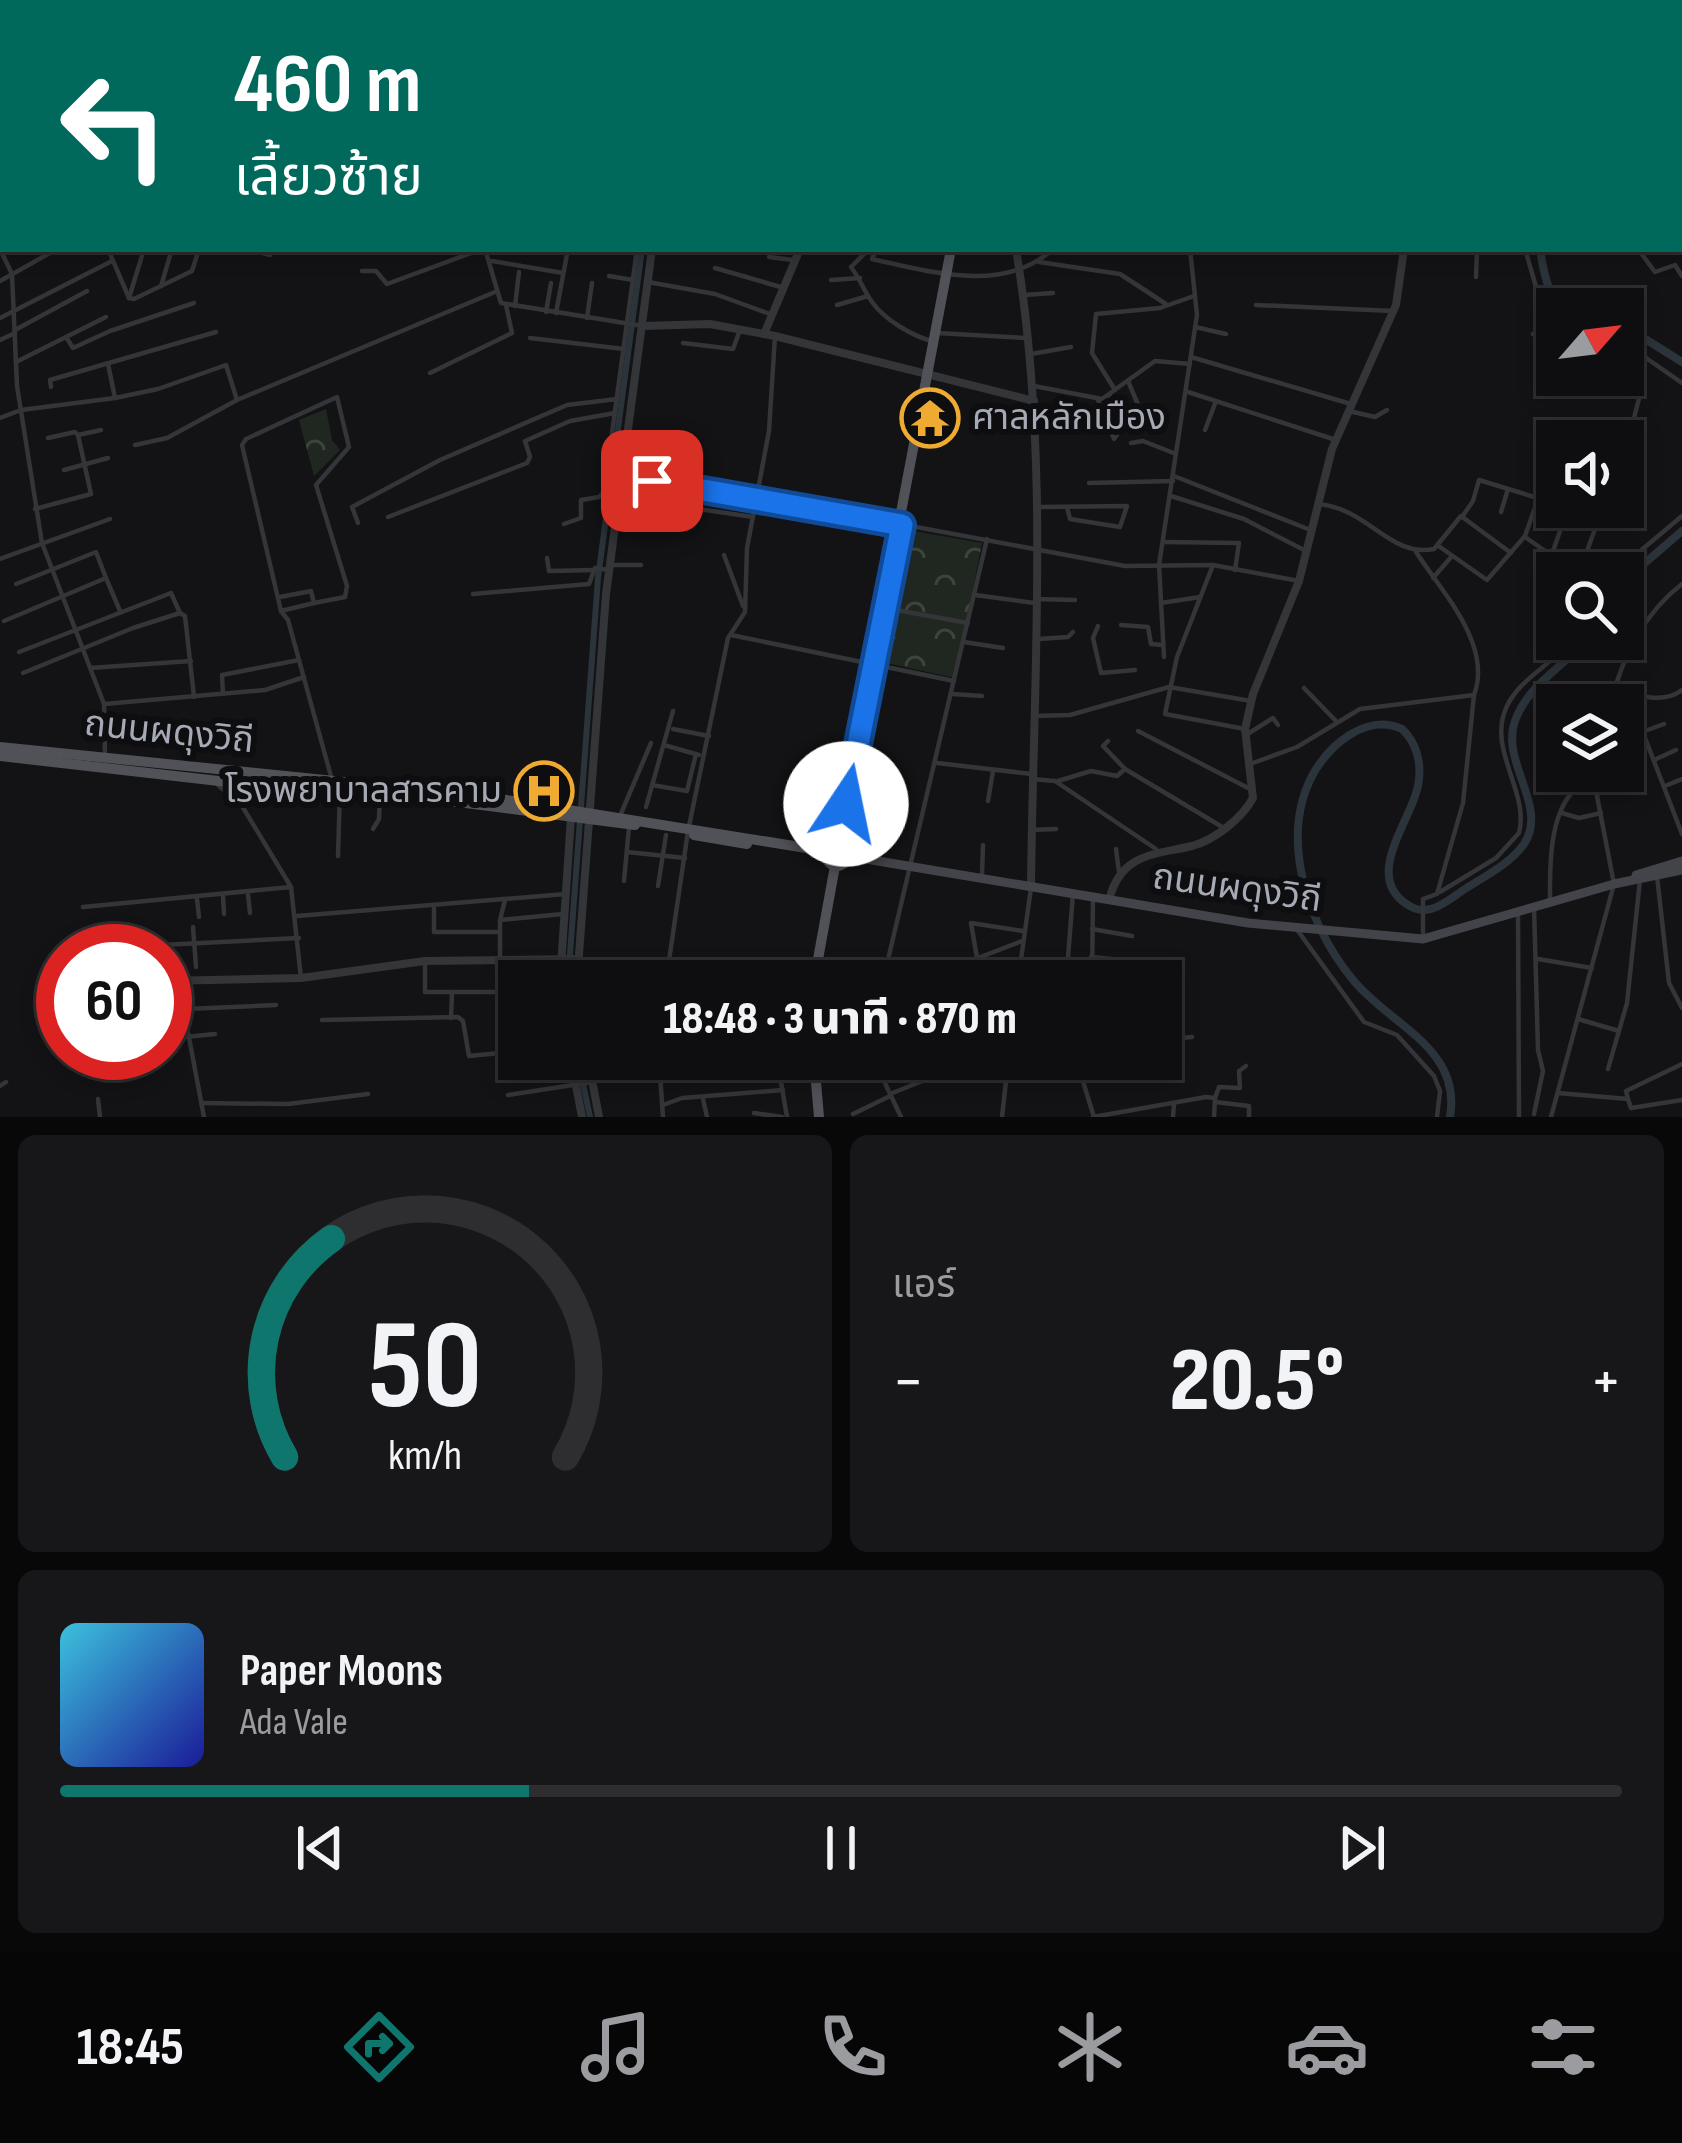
<!DOCTYPE html>
<html lang="th">
<head>
<meta charset="utf-8">
<style>
  body { margin:0; font-family:"Sofia Sans Condensed","Noto Sans Thai",sans-serif; background:#171719; color:#f1f3f6; height:100vh; display:flex; flex-direction:column; font-size:45px; white-space:nowrap }
  * { box-sizing:border-box; margin:0 }
  p { font-size:39px; color:#9b9c9f }
  .icon { flex:none; width:66px; height:66px; fill:none; stroke:currentColor; stroke-width:2; stroke-linecap:round; stroke-linejoin:round }
  .map { position:relative; height:1117px; overflow:hidden }
  .drawer { display:flex; flex-direction:column; gap:18px; padding:18px; background:#080809; flex:1 }
  .drawer>* { flex:none }
  .hud { position:absolute; left:0px; top:0px; width:1683px; height:252px; box-shadow:0 6px 18px #0003,0 0 0 3px #2e2e30; background:#00695c; color:#fff; overflow:hidden }
  .needle { width:78px; rotate:62deg }
  .buttons { position:absolute; left:1536px; top:288px; display:grid; gap:24px }
  .buttons a { display:grid; place-items:center; width:108px; height:108px; border-radius:0px; background:#0e0e10; box-shadow:0 6px 18px #0003,0 0 0 3px #2e2e30; font-size:60px }
  .speed { position:absolute; left:36px; top:924px; display:flex; gap:24px; font-size:60px; font-weight:700; text-align:center }
  .speed>* { display:grid; place-content:center; width:156px; height:156px; border-radius:50%; background:#0e0e10; box-shadow:0 6px 18px #0003,0 0 0 3px #2e2e30; line-height:1 }
  .speed .limit { border:18px solid #d22; background:#fff; color:#111 }
  .pin { position:absolute; display:grid; place-items:center; width:102px; height:102px; color:#fff; margin:-51px; border-radius:24px; box-shadow:0 6px 18px #0006 }
  .me { position:absolute; width:132px; margin:-66px; rotate:11deg; stroke-linejoin:round; filter:drop-shadow(0 0 9px #0008) }
  .turn { display:flex; align-items:center; gap:42px; height:252px; padding:0 36px; font-size:54px }
  .turn .icon { width:156px; height:156px; stroke-width:2.5 }
  .turn b { display:block; font-size:84px; line-height:102px }
  .big { font-size:90px; font-weight:800; line-height:1.1 }
  .drawer .tile { flex:1; display:flex; flex-direction:column; justify-content:center; gap:18px; min-width:0; padding:0 42px; border-radius:18px; background:#171719 }
  .drawer .dial { align-items:center; gap:0 }
  .dial svg { height:312px; overflow:visible; fill:none; stroke:#2e2e30; stroke-width:7; stroke-linecap:round; text-anchor:middle }
  .dial text { fill:#f1f3f6; stroke:none }
  .song { display:flex; align-items:center; gap:36px }
  .cover { width:144px; height:144px; border-radius:18px; background:linear-gradient(135deg,hsl(190 70% 55%),hsl(240 70% 35%)) }
  .played { height:12px; border-radius:6px; background:linear-gradient(90deg,#0f766e 30%,#2e2e30 30%) }
  .keys { display:flex; justify-content:space-around; direction:ltr }
  .heat { display:flex; justify-content:space-between; align-items:center; font-size:66px; direction:ltr }
  .drawer .tiles { flex:1; display:grid; gap:18px; grid-template-columns:1fr 1fr }
  .tile:last-child { grid-column:span 2 }
  .trip { position:absolute; left:498px; top:960px; width:684px; height:120px; border-radius:0px; background:#0e0e10; box-shadow:0 6px 18px #0003,0 0 0 3px #2e2e30; font-weight:800; line-height:120px; text-align:center }
  .tab-bar { display:flex; height:192px; justify-content:space-around; align-items:center; background:#060606; color:#9b9c9f }
  .tab-bar .icon { width:84px; height:84px }
  .tab-bar .current { color:#0f766e }
  .tab-bar b { font-size:54px; color:#f1f3f6 }
  .map>svg:first-child { display:block }
</style>
</head>
<body>
<div class="map">
<svg width="1682" height="1117" viewBox="0 0 1682 1117">
  <defs>
    <pattern id="forest-crowns" width="20" height="18" patternUnits="userSpaceOnUse" patternTransform="scale(3)"><rect width="20" height="18" fill="#1f2720"/><path d="M2 6a3 3 0 1 1 6 0M12 15a3 3 0 1 1 6 0" fill="none" stroke="#3d443e"/></pattern>
  </defs>
  <rect width="100%" height="100%" fill="#131315"/>
  <g fill="url(#forest-crowns)">
    <path d="M326,409L332,440L340,450L314,476L299,420Z"/>
    <path d="M908,530L982,543L955,678L882,662Z"/>
  </g>
  <g fill="none" stroke-linecap="round" stroke-linejoin="round">
    <g stroke="#2b343a" stroke-width="6">
      <path d="M670,3L671,0"/>
      <path d="M568,981L598,578L642,249"/>
      <path d="M578,1059L590,1117"/>
    </g>
    <g stroke="#2b343a" stroke-width="8">
      <path d="M1590,3V0"/>
      <path d="M1540,249C1544,275 1547,303 1576,309"/>
      <path d="M1623,325L1682,362"/>
      <path d="M1623,582L1682,531"/>
      <path d="M1450,1117C1462,1048 1390,1025 1354,981C1302,920 1268,809 1335,746C1354,729 1378,718 1402,729C1416,742 1421,761 1419,779C1416,817 1360,875 1408,905C1429,919 1448,900 1465,889C1485,876 1510,864 1524,844C1549,806 1500,762 1515,721C1528,684 1563,668 1587,639"/>
    </g>
    <g stroke="#343539" stroke-width="4.5">
      <path d="M338,0L339,3"/>
      <path d="M436,0V3"/>
      <path d="M714,0L777,3"/>
      <path d="M927,0L943,3"/>
      <path d="M87,3L103,0"/>
      <path d="M348,3L349,0"/>
      <path d="M666,3V0"/>
      <path d="M834,3L835,0"/>
      <path d="M877,3V0"/>
      <path d="M1606,3V0"/>
      <path d="M0,169L3,170"/>
      <path d="M0,235L3,234"/>
      <path d="M0,249L12,274L17,386L42,543L104,704L105,754"/>
      <path d="M108,249L129,298L134,299L192,271L199,249"/>
      <path d="M248,249L270,255L273,249"/>
      <path d="M485,249L501,303L643,326"/>
      <path d="M869,249L851,267C860,279 864,291 872,302C885,320 911,335 931,341"/>
      <path d="M876,249L872,259C931,272 1004,294 1053,249"/>
      <path d="M1525,249L1546,321L1533,334L1557,339"/>
      <path d="M1638,249L1655,272L1675,265L1682,276"/>
      <path d="M769,257L793,260"/>
      <path d="M492,261L563,273"/>
      <path d="M1039,262L1120,274L1166,304"/>
      <path d="M715,268L784,288"/>
      <path d="M362,271H376L387,284L482,249"/>
      <path d="M609,276L633,280"/>
      <path d="M1476,277L1477,249"/>
      <path d="M831,280L860,278"/>
      <path d="M0,281L57,249"/>
      <path d="M648,282L715,294L770,314"/>
      <path d="M161,286L172,249"/>
      <path d="M1024,295L1053,293"/>
      <path d="M129,298L144,249"/>
      <path d="M837,305L868,296"/>
      <path d="M1256,305L1393,311"/>
      <path d="M515,306L519,272"/>
      <path d="M546,312L551,283"/>
      <path d="M556,313L568,249"/>
      <path d="M0,318L112,261"/>
      <path d="M587,318L592,283"/>
      <path d="M1195,327L1226,334"/>
      <path d="M15,330L87,291"/>
      <path d="M937,333L1027,338"/>
      <path d="M66,337L106,317"/>
      <path d="M530,338L624,349"/>
      <path d="M0,340L15,333"/>
      <path d="M1623,342L1682,383"/>
      <path d="M683,343L733,349L740,330"/>
      <path d="M1031,354L1071,347"/>
      <path d="M1191,357L1351,404"/>
      <path d="M16,362L66,337L73,348L110,331L194,303"/>
      <path d="M108,364L115,398L158,389L226,365L237,400"/>
      <path d="M1623,367L1635,373L1641,391L1629,437"/>
      <path d="M430,373L512,333L506,305"/>
      <path d="M1128,381L1139,407"/>
      <path d="M1034,386L1102,399L1155,361L1190,364"/>
      <path d="M51,387L50,380L216,332"/>
      <path d="M1115,390L1092,353L1096,314L1160,308L1194,296"/>
      <path d="M1188,392L1336,440"/>
      <path d="M1098,400L1114,439L1121,429L1110,395"/>
      <path d="M1349,411L1375,417L1387,410"/>
      <path d="M0,418L21,410L115,398"/>
      <path d="M1205,430L1216,401"/>
      <path d="M78,435L101,430"/>
      <path d="M1131,443L1143,441L1176,454"/>
      <path d="M135,445L167,438L237,400L495,292"/>
      <path d="M64,470L108,458"/>
      <path d="M1174,476L1313,531"/>
      <path d="M608,477L820,509L1125,566L1213,565L1299,581"/>
      <path d="M1089,483L1173,481"/>
      <path d="M1171,496L1244,519L1304,550"/>
      <path d="M665,504L753,517"/>
      <path d="M1318,504C1368,508 1390,558 1434,549L1461,516L1511,553"/>
      <path d="M1039,507L1127,506L1120,527L1070,519L1067,507"/>
      <path d="M1565,507L1599,518L1587,551"/>
      <path d="M35,509L91,494L78,435L75,432L48,438"/>
      <path d="M1501,512L1508,489"/>
      <path d="M388,517L527,463L530,457L525,441L570,421L615,413"/>
      <path d="M1462,517L1473,501L1479,480L1557,504"/>
      <path d="M358,523L352,507L440,460L567,405L617,399"/>
      <path d="M564,524L581,518V500L599,497L604,492L637,249"/>
      <path d="M1525,537L1577,573"/>
      <path d="M1164,542L1239,543L1235,570"/>
      <path d="M1440,547L1487,580L1525,536L1538,499"/>
      <path d="M1416,552C1442,592 1493,645 1474,695"/>
      <path d="M1552,554L1568,508"/>
      <path d="M724,555L743,606"/>
      <path d="M547,558L549,571L594,570"/>
      <path d="M0,559L110,519"/>
      <path d="M611,565H641"/>
      <path d="M1213,565L1177,657L1165,714L1245,729"/>
      <path d="M1614,573L1682,516"/>
      <path d="M106,578L120,611"/>
      <path d="M1433,578L1452,556"/>
      <path d="M473,594L589,584L595,568L609,570"/>
      <path d="M975,595L1034,603"/>
      <path d="M280,597L311,591L314,603L281,611"/>
      <path d="M1036,599L1075,600"/>
      <path d="M314,603L345,597L347,586L316,485L349,447L337,397L246,439L242,445L281,611L288,620L332,780"/>
      <path d="M1161,603L1200,597"/>
      <path d="M885,608L968,623"/>
      <path d="M4,621L106,578L96,552L16,584"/>
      <path d="M1121,625L1148,627L1151,644L1163,645"/>
      <path d="M1098,626L1093,638L1101,673L1135,670"/>
      <path d="M731,635L954,681"/>
      <path d="M1039,639L1068,637L1073,632"/>
      <path d="M964,642L1003,648"/>
      <path d="M19,652L171,593L180,613"/>
      <path d="M1164,657L1159,565L1197,315L1190,249"/>
      <path d="M90,668L191,661"/>
      <path d="M23,673L133,628L180,613L185,616L194,697"/>
      <path d="M1304,688L1336,721"/>
      <path d="M1615,688C1636,695 1663,705 1682,690"/>
      <path d="M223,694L222,675L299,660"/>
      <path d="M952,694L982,696"/>
      <path d="M104,704L265,690L304,677"/>
      <path d="M1610,705C1622,658 1643,614 1682,584"/>
      <path d="M1034,716L1070,715L1169,687L1251,701"/>
      <path d="M1537,720L1557,725"/>
      <path d="M673,729L709,736"/>
      <path d="M1642,730L1682,834"/>
      <path d="M1138,731L1250,789"/>
      <path d="M1642,732L1664,724"/>
      <path d="M1246,735L1273,718L1278,725"/>
      <path d="M1108,741L1103,746L1125,769L1224,828"/>
      <path d="M664,745L699,755"/>
      <path d="M1654,760L1676,750"/>
      <path d="M937,763L1032,774"/>
      <path d="M1250,764L1297,747L1360,709L1474,695L1463,803L1437,894L1423,899V939"/>
      <path d="M1032,779L1055,781L1156,849"/>
      <path d="M1058,781L1091,771L1117,776L1125,769"/>
      <path d="M217,784L235,800"/>
      <path d="M652,785L687,791L696,754"/>
      <path d="M230,786L291,887L301,978"/>
      <path d="M1665,786L1682,779"/>
      <path d="M988,801L993,771"/>
      <path d="M646,807L673,711"/>
      <path d="M1562,813L1579,818L1601,813"/>
      <path d="M620,816L651,743"/>
      <path d="M373,829L379,819L380,794"/>
      <path d="M1031,830L1056,829"/>
      <path d="M1116,849L1119,872"/>
      <path d="M627,852L685,858"/>
      <path d="M338,856L340,789"/>
      <path d="M982,874L983,845"/>
      <path d="M1657,876L1669,983L1682,1008"/>
      <path d="M624,881L629,827"/>
      <path d="M658,886L666,835"/>
      <path d="M1440,892L1496,858L1519,833C1530,792 1486,749 1507,706C1520,678 1553,665 1571,639"/>
      <path d="M248,895L250,913"/>
      <path d="M223,896L224,914"/>
      <path d="M197,899L199,917"/>
      <path d="M505,900L500,920L563,914"/>
      <path d="M1550,902C1550,860 1548,791 1596,777"/>
      <path d="M83,907L291,887"/>
      <path d="M1534,907L1538,1050L1543,1071L1534,1114"/>
      <path d="M434,908V932H499"/>
      <path d="M1518,912L1519,1117"/>
      <path d="M297,916L566,894"/>
      <path d="M193,927L196,967"/>
      <path d="M1092,929L1132,936"/>
      <path d="M1298,931L1364,1022L1397,1035L1434,1076L1440,1091L1437,1117"/>
      <path d="M83,949L299,938"/>
      <path d="M1068,957L1073,894"/>
      <path d="M1091,957L1131,961"/>
      <path d="M977,958L971,923L1023,931"/>
      <path d="M500,959V920"/>
      <path d="M1538,959L1592,968"/>
      <path d="M425,961V992H519"/>
      <path d="M1048,971L1073,972"/>
      <path d="M182,981L183,1006L204,1117"/>
      <path d="M666,981L688,831L728,638L745,612L747,548L769,431L775,336"/>
      <path d="M883,981L987,539"/>
      <path d="M918,981L1022,941"/>
      <path d="M1018,981L1031,888"/>
      <path d="M1071,981L1073,972L1093,975"/>
      <path d="M1092,981L1093,898"/>
      <path d="M186,1009L276,1005"/>
      <path d="M165,1013L183,1011"/>
      <path d="M451,1018L452,993"/>
      <path d="M1578,1019L1619,1031"/>
      <path d="M322,1020L458,1017L463,1021L469,1056L519,1051"/>
      <path d="M165,1039L215,1034"/>
      <path d="M1161,1040L1192,1037"/>
      <path d="M659,1059L663,1117"/>
      <path d="M777,1059L787,1117"/>
      <path d="M880,1059L884,1081L901,1117"/>
      <path d="M925,1059L933,1076"/>
      <path d="M1076,1059L1094,1117"/>
      <path d="M1608,1069L1627,1003L1640,880"/>
      <path d="M0,1086L6,1082"/>
      <path d="M1558,1093L1628,1099L1631,1108L1682,1100"/>
      <path d="M890,1094L962,1065L1009,1061"/>
      <path d="M508,1095L592,1082"/>
      <path d="M1215,1098L1219,1087L1240,1088L1239,1071L1246,1066"/>
      <path d="M98,1099L100,1117"/>
      <path d="M703,1099L707,1117"/>
      <path d="M1628,1099L1626,1091L1682,1064"/>
      <path d="M1215,1102L1249,1106V1117"/>
      <path d="M201,1103L288,1104L368,1094"/>
      <path d="M663,1105L682,1098L783,1090"/>
      <path d="M754,1113L782,1117"/>
      <path d="M853,1114L890,1096"/>
      <path d="M1002,1117L1008,1063"/>
      <path d="M1093,1117L1206,1097L1215,1098L1214,1117"/>
      <path d="M1173,1117L1174,1103"/>
      <path d="M1551,1117L1614,884L1597,796L1598,771"/>
    </g>
    <g stroke="#343539" stroke-width="8">
      <path d="M374,0L394,3"/>
      <path d="M1466,0V3"/>
      <path d="M360,3L368,0"/>
      <path d="M395,3L422,0"/>
      <path d="M681,3V0"/>
      <path d="M800,3V0"/>
      <path d="M1096,3L1097,0"/>
      <path d="M1016,249C1051,459 1033,675 1031,887"/>
      <path d="M643,326L710,324L775,336L1034,401"/>
      <path d="M764,334L800,249"/>
      <path d="M1109,900C1121,853 1154,855 1192,846C1215,840 1242,818 1253,798L1245,729L1253,694L1299,581L1332,449L1396,305L1404,249"/>
      <path d="M165,981L301,978L425,961L578,959"/>
      <path d="M560,981L571,817"/>
      <path d="M577,981L606,594L652,249"/>
      <path d="M571,1059L582,1117"/>
      <path d="M588,1059L599,1117"/>
    </g>
    <g stroke="#424449" stroke-width="9">
      <path d="M848,856L1248,923L1423,939L1614,884L1682,870"/>
      <path d="M1636,875L1682,861"/>
    </g>
    <g stroke="#505258" stroke-width="10">
      <path d="M999,3L1000,0"/>
      <path d="M1154,3L1158,0"/>
      <path d="M0,747L481,796L819,850L829,847"/>
      <path d="M0,756L254,785L380,792L635,825"/>
      <path d="M694,835L747,844"/>
      <path d="M838,844L951,249"/>
      <circle cx="837" cy="855" r="11"/>
      <path d="M814,981L835,866"/>
      <path d="M814,1059L819,1117"/>
    </g>
  </g>
  <g fill="none" stroke-linecap="round" stroke-linejoin="round">
    <defs>
      <path id="route" d="M652,481L902,525L846,804"/>
    </defs>
    <use href="#route" stroke="#114b97" stroke-width="30"/>
    <use href="#route" stroke="#1a73e8" stroke-width="21"/>
  </g>
  <defs>
    <symbol id="temple-ring" viewBox="-11 -11 22 22"><circle r="9.5" fill="#0e0e10" stroke="#eeaa31" stroke-width="1.5"/><path d="M0-6L5-2H3V0L6.5 2.5H4V6H1.5V3h-3V6H-4V2.5H-6.5L-3 0V-2H-5Z" fill="#eeaa31"/></symbol>
    <symbol id="hospital-ring" viewBox="-11 -11 22 22"><circle r="9.5" fill="#0e0e10" stroke="#eeaa31" stroke-width="1.5"/><path d="M-5-5h3v3.5h4V-5h3V5h-3V1.5h-4V5h-3Z" fill="#eeaa31"/></symbol>
  </defs>
  <g fill-rule="evenodd">
    <use href="#temple-ring" x="897" y="385" width="66" height="66"/>
    <use href="#hospital-ring" x="511" y="758" width="66" height="66"/>
  </g>
  <g text-anchor="middle" dominant-baseline="central" stroke-width="12" stroke-linejoin="round" paint-order="stroke">
    <g font-size="36" fill="#a5aab5" stroke="#0e0e10" text-anchor="start">
      <text x="972" y="418">ศาลหลักเมือง</text>
      <text x="502" y="791" text-anchor="end">โรงพยาบาลสารคาม</text>
    </g>
    <g font-size="36" fill="#a5aab5" stroke="#0e0e10">
      <text transform="translate(169 733) rotate(6)">ถนนผดุงวิถี</text>
      <text transform="translate(1237 889) rotate(8)">ถนนผดุงวิถี</text>
    </g>
  </g>
</svg>
<div class="buttons">
<a><svg class="needle" viewBox="-14 -14 28 28"><path d="M0-13l5 13h-10z" fill="#e53935"/><path d="M0 13l5-13h-10z" fill="#9b9c9f"/></svg></a>
<a><svg class="icon" aria-label="sound" viewBox="0 0 24 24"><path d="M4 9h4l5-4v14l-5-4H4zM17 9q2 3 0 6"/></svg></a>
<a><svg class="icon" aria-label="search" viewBox="0 0 24 24"><circle cx="10" cy="10" r="6"/><path d="M15 15l6 6"/></svg></a>
<a><svg class="icon" aria-label="layers" viewBox="0 0 24 24"><path d="M12 4l9 5-9 5-9-5zM3 14l9 5 9-5"/></svg></a>
</div>
<div class="speed"><div class="limit">60</div></div>
<div class="pin" style="left:652px;top:481px;background:#d93025"><svg class="icon" aria-label="arrive" viewBox="0 0 24 24"><path d="M6 21V4h12l-3 4 3 4H6"/></svg></div>
<svg class="me" style="left:846px;top:804px" viewBox="-20 -20 40 40"><circle r="19" fill="#fff"/><path d="M0-13L10 11 0 6-10 11z" fill="#1a73e8"/></svg>
<div class="trip">18:48 · 3 นาที · 870 m</div>
<div class="hud">
<div class="turn"><svg class="icon" aria-label="left" viewBox="0 0 24 24"><path d="M17 20v-9H6M10 6l-5 5 5 5"/></svg><div><b>460 m</b>เลี้ยวซ้าย</div></div>
</div>
</div>
<section class="drawer">
<div class="tiles">
<div class="tile dial"><svg viewBox="0 0 100 80">
<path d="M14 69A42 42 0 1 1 86 69"/>
<path d="M14 69A42 42 0 0 1 26 13" stroke="#0f766e"/>
<text x="50" y="56" font-size="32" font-weight="700">50</text>
<text x="50" y="72" font-size="11">km/h</text>
</svg></div>
<div class="tile"><p>แอร์</p>
<div class="heat"><a>−</a><b class="big">20.5°</b><a>+</a></div>
</div>
<div class="tile">
<div class="song"><i class="cover"></i><div><b>Paper Moons</b><p>Ada Vale</p></div></div>
<div class="played"></div>
<div class="keys"><svg class="icon" aria-label="previous" viewBox="0 0 24 24"><path d="M18 5L8 12l10 7zM5 5v14"/></svg><svg class="icon" aria-label="pause" viewBox="0 0 24 24"><path d="M8 5v14M16 5v14"/></svg><svg class="icon" aria-label="next" viewBox="0 0 24 24"><path d="M6 5l10 7-10 7zM19 5v14"/></svg></div>
</div>
</div>
</section>
<nav class="tab-bar">
<b>18:45</b>
<svg class="icon current" aria-label="directions" viewBox="0 0 24 24"><path d="M12 3l9 9-9 9-9-9zM9 14v-3h6M13 9l2 2-2 2"/></svg>
<svg class="icon" aria-label="music" viewBox="0 0 24 24"><path d="M9 18V5l10-2v13"/><circle cx="6" cy="18" r="3"/><circle cx="16" cy="16" r="3"/></svg>
<svg class="icon" aria-label="phone" viewBox="0 0 24 24"><path d="M5 4h4l2 5-3 2q2 4 5 5l2-3 5 2v4C11 20 4 13 5 4z"/></svg>
<svg class="icon" aria-label="climate" viewBox="0 0 24 24"><path d="M12 3v18M4 7l16 10M4 17L20 7"/></svg>
<svg class="icon" aria-label="car" viewBox="0 0 24 24"><path d="M5 17H2v-5l4-1 3-4h7l3 4 3 1v5h-3M9 17h6M6 11h13"/><circle cx="7" cy="17" r="2"/><circle cx="17" cy="17" r="2"/></svg>
<svg class="icon" aria-label="filters" viewBox="0 0 24 24"><path d="M4 7h16M4 17h16"/><circle cx="9" cy="7" r="2"/><circle cx="15" cy="17" r="2"/></svg>
</nav>
</body>
</html>
